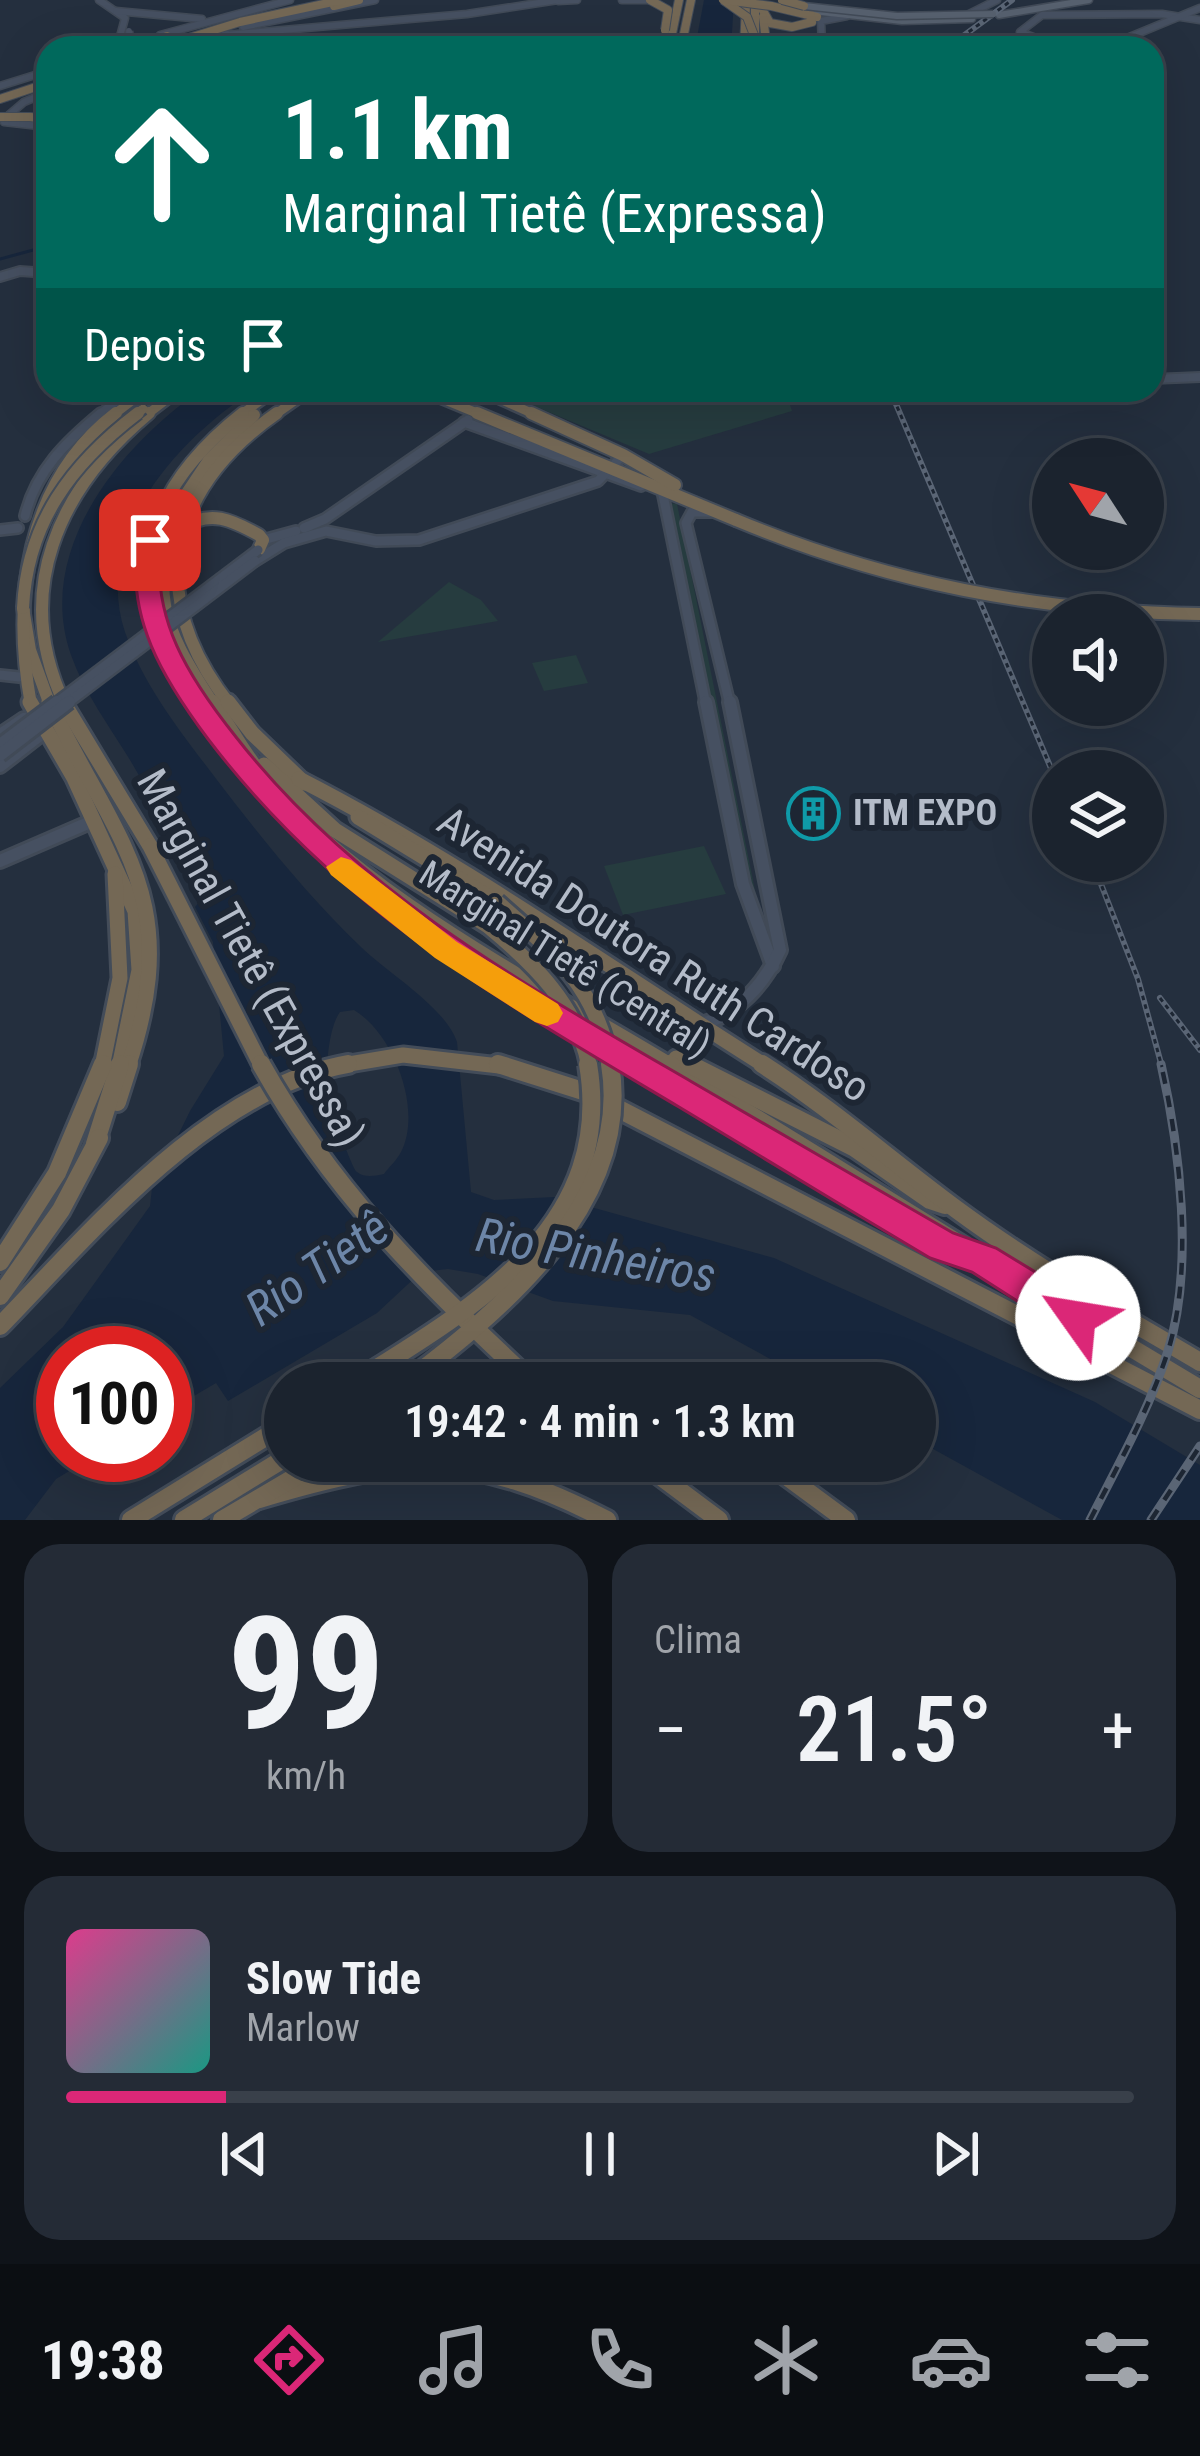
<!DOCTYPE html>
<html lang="pt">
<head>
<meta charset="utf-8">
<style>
  body { margin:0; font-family:"Roboto Condensed",sans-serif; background:#242b36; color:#f1f3f6; height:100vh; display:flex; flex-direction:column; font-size:45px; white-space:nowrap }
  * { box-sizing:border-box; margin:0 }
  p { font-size:39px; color:#a0a4aa }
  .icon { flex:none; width:66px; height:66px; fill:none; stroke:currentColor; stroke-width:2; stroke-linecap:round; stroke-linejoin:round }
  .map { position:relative; height:1520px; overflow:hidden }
  .sheet { display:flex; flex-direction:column; gap:24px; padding:24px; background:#0f1319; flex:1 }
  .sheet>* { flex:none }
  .hud { position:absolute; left:36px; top:36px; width:1128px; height:366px; border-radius:36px; box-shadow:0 12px 48px #0002,0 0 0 3px #39404a; background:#00695c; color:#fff; overflow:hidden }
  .needle { width:78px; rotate:306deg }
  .tools { position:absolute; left:1032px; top:438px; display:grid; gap:24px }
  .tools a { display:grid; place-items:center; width:132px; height:132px; border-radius:50%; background:#1b232e; box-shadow:0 12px 48px #0002,0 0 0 3px #39404a; font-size:60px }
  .speed { position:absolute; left:36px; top:1326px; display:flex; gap:24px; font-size:60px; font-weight:700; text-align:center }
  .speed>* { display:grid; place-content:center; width:156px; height:156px; border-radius:50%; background:#1b232e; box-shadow:0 12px 48px #0002,0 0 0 3px #39404a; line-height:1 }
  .speed .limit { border:18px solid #d22; background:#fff; color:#111 }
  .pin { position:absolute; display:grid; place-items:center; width:102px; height:102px; color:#fff; margin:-51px; border-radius:24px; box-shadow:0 6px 18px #0006 }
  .me { position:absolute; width:132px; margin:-66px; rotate:302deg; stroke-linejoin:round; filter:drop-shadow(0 0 9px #0008) }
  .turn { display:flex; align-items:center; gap:42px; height:252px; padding:0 48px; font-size:54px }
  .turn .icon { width:156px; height:156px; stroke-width:2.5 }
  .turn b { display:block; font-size:84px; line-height:102px }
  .then { display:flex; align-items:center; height:114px; padding:0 48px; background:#0003; gap:24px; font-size:45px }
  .big { font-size:90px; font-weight:600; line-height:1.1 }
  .sheet .card { flex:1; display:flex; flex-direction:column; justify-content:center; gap:18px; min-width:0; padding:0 42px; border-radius:36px; background:#242b36 }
  .sheet .dial { align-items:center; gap:0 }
  .dial b { font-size:156px; line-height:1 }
  .song { display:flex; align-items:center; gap:36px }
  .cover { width:144px; height:144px; border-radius:18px; background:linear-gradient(135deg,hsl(330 70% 55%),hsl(170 70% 35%)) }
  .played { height:12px; border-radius:6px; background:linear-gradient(90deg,#db2777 15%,#39404a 15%) }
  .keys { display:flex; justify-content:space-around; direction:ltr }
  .heat { display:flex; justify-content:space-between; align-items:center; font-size:66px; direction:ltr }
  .sheet .tiles { flex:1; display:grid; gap:24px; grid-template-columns:1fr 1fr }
  .card:last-child { grid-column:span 2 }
  .trip { position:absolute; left:264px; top:1362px; width:672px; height:120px; border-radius:60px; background:#1b232e; box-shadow:0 12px 48px #0002,0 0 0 3px #39404a; font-weight:600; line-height:120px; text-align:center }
  .tab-bar { display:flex; height:192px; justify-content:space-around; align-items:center; background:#0b0e12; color:#a0a4aa }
  .tab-bar .icon { width:84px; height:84px }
  .tab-bar .current { color:#db2777 }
  .tab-bar b { font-size:54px; color:#f1f3f6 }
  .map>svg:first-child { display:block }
</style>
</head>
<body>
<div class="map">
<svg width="1200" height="1520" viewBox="0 0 1200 1520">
  <rect width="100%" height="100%" fill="#242f3e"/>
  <g fill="#263c3f">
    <path d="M496,390H785L792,411L649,454Z"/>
    <path d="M669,503L677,504L760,915L745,872Z"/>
    <path d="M449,582L481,600L498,621L378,642Z"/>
    <path d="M576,655L588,683L544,691L532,663Z"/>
    <path d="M704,846L726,894L623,915L604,866Z"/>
  </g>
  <g fill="#17263c" fill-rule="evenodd">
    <path d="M704,0H734L731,48H695Z"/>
    <path d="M201,390H254C178,439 92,533 125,632C144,687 183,735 217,780C262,839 307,895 361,947C389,974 446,1008 457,1042L471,1192L494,1200L555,1197L774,1258L1095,1402L1200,1465V1520H1062L915,1439V1383H814L690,1315L553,1301L478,1274L448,1269L421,1272L377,1313L228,1401L216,1383L165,1413V1353H63V1455H96L56,1479L25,1520H0V1388L63,1327L150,1206L152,1188L190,1111L224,1056L213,942L195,907L202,899C180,852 157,805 130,760C109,726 84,692 71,655C34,550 121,445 201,390ZM354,1010C393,1033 423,1109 401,1152C397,1160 389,1167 384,1174C374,1176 365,1178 357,1172C352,1169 329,1103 328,1094C325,1074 328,1028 340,1012Z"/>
  </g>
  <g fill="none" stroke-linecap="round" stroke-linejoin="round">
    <path stroke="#17263c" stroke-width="3" d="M0,259L48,246"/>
    <defs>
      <g id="secondary-far3">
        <path d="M99,0L125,18L117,48"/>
        <path d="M622,0H650"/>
        <path d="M558,1L577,0"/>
        <path d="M116,11L202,19"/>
        <path d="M969,14L997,0"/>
        <path d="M243,27L375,0"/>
        <path d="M160,35L290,0"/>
        <path d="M225,35L467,14L558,0"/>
        <path d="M184,48L227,34"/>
        <path d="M822,48L821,21L847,16"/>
        <path d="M1062,48L1020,32L1042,15L1162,14L1200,20"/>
        <path d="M1103,48L1200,8"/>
        <path d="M0,86L48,71"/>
        <path d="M3,120L24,102L48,92"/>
        <path d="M4,122L48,127"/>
      </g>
      <g id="secondary-far2">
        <path d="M0,277L20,271L48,273"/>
        <path d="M1152,379L1200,377"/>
        <path d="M97,416L132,390"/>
      </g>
      <g id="secondary-far1">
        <path d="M464,422L641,486"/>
        <path d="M663,495L706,705"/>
        <path d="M711,512H692L686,523L730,705"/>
        <path d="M25,516C36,471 66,442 101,413"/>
        <path d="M304,528L325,519L468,420"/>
        <path d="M0,530L18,528"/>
        <path d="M263,540L296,531"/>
        <path d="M255,561L284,543L326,531L376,541L419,540L598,481L623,455"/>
        <path d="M0,675L19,677"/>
      </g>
      <g id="secondary">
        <path d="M706,702L743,884L773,966"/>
        <path d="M0,735L24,719L40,735L0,766"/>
        <path d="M0,861L95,820"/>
        <path d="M702,1024C738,1014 765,983 780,950L730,702"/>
      </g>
      <g id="primary">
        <path d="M803,10L902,21L972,19"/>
        <path d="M999,15L1089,0"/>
      </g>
      <g id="highway-far4">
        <path d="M755,0V48"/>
        <path d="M334,6L359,0"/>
        <path d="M771,6L817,17"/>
        <path d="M762,9L770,23L792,27L812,22L810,13"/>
        <path d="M763,17L767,48"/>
        <path d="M129,48L167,36"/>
        <path d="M157,48L240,22L342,0"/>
        <path d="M669,48L679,0"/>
        <path d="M681,48L691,0"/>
        <path d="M744,48L746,5"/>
        <path d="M0,99L48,83"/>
        <path d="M30,117L48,119"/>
      </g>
      <g id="highway-far3">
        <path d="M421,390L484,416"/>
        <path d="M480,390L538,416"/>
        <path d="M112,416L146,390"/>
        <path d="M145,416L179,390"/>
        <path d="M239,416L275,390"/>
        <path d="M273,416L310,390"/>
      </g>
      <g id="highway-far2">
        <path d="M477,413L736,520"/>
        <path d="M531,413L623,455L675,485"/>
        <path d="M177,496C153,597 157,619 214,705"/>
        <path d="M177,508L209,460L254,415"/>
        <path d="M182,528C210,509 232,520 259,535L263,540L259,549"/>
        <path d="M23,608L30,650L50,705"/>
        <path d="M31,705C12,600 25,483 116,413"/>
        <path d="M65,705C11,592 58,489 149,413"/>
        <path d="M196,705C117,593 136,497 243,413"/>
        <path d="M230,705C145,597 166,491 277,413"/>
      </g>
      <g id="highway-far1">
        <path d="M30,702L74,778L135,911L139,970L119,1067"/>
        <path d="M49,702C118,846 185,897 128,1067"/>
        <path d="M63,702L150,846"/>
        <path d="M194,702C305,861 472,971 637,1067"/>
        <path d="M212,702C228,725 241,749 258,771C354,894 540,986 673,1067"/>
        <path d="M228,702L252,733L304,783"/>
        <path d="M264,765L335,830L488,926"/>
        <path d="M299,779C463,863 611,969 767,1067"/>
        <path d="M358,817L497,902"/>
        <path d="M676,1058L695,1067"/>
        <path d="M102,1067L120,978L115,874"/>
        <path d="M331,1067L403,1055L508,1067"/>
      </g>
      <g id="highway">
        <path d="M498,1064L586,1092L1200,1410"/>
        <path d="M632,1064L943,1246L983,1259L1200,1389"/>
        <path d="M668,1064L964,1247"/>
        <path d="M689,1064L855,1148L930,1200L945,1205"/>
        <path d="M762,1064C831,1108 891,1161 956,1209C1033,1266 1117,1313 1200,1362"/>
        <path d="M117,1102L129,1064"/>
        <path d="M95,1144L120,1064"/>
        <path d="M0,1262L57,1173L103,1064"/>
        <path d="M0,1296L61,1210L99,1138"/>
        <path d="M0,1326C92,1231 211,1088 348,1064"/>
        <path d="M521,1372L536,1383"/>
        <path d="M640,1461L719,1520"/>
        <path d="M766,1461L846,1520"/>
        <path d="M259,1499C404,1456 470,1449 607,1520"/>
        <path d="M131,1520L285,1425"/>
        <path d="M184,1520L285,1458"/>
        <path d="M222,1520L322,1461"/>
      </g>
    </defs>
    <use href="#secondary-far3" stroke="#414a57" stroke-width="9"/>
    <use href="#secondary-far2" stroke="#414a57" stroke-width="12"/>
    <use href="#secondary-far1" stroke="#414a57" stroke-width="14"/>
    <use href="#secondary" stroke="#414a57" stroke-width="18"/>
    <use href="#primary" stroke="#414a57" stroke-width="9"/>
    <use href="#highway-far4" stroke="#434c59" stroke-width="10"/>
    <use href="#highway-far3" stroke="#434c59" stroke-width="14"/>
    <use href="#highway-far2" stroke="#434c59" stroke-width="16"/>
    <use href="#highway-far1" stroke="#434c59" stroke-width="21"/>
    <use href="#highway" stroke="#434c59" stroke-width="24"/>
    <use href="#secondary-far3" stroke="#465061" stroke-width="6"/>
    <use href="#secondary-far2" stroke="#465061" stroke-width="8"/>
    <use href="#secondary-far1" stroke="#465061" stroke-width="9"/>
    <use href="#secondary" stroke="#465061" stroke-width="12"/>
    <use href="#primary" stroke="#56606e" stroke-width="6"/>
    <use href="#highway-far4" stroke="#746855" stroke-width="8"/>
    <use href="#highway-far3" stroke="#746855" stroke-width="9"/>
    <use href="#highway-far2" stroke="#746855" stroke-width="12"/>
    <use href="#highway-far1" stroke="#746855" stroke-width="15"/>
    <use href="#highway" stroke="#746855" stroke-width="18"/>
    <defs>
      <g id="rail-far1">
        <path d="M947,48L1012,0"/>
        <path d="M890,390L1053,773"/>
        <path d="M1092,861L1138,979L1162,1067"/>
        <path d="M1160,998L1200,1050"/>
      </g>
      <g id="rail">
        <path d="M1090,1520C1118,1465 1149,1410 1168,1351C1194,1268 1180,1148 1161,1064"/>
        <path d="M1151,1520L1200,1446"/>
      </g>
    </defs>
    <use href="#rail-far1" stroke="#5a6575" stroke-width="6"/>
    <use href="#rail" stroke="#5a6575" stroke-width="9"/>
    <use href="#rail-far1" stroke="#1d2633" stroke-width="3" stroke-dasharray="4.5" stroke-linecap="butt"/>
    <use href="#rail" stroke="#1d2633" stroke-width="4.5" stroke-dasharray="12" stroke-linecap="butt"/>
    <defs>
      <path id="secondary-bridge-far2" d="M129,31L131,48"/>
      <g id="secondary-bridge-far1">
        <path d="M53,705L258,550"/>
        <path d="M65,705L255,561"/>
      </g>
      <g id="secondary-bridge">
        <path d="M0,745L57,702"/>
        <path d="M0,755L69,702"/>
      </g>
      <path id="primary-bridge" d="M804,6L897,16L993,14"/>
      <g id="highway-bridge-far4">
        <path d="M650,0L668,10L665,30"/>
        <path d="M723,0L747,17L759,48"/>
        <path d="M782,0L804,6"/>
        <path d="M732,1L771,6"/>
        <path d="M0,117H30"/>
      </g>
      <path id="highway-bridge-far3" d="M134,416L143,409"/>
      <g id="highway-bridge-far2">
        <path d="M736,520C887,583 1037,612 1200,614"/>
        <path d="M23,608C27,523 71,464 138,413"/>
      </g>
      <g id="highway-bridge-far1">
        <path d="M150,846L262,1067"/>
        <path d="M497,902C555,953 597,988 611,1067"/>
        <path d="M488,926C534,964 578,1006 589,1067"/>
      </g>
      <g id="highway-bridge">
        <path d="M261,1064C329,1186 420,1278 521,1372"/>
        <path d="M361,1378C478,1305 615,1224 588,1064"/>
        <path d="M405,1383C502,1310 633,1202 610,1064"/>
      </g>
    </defs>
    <use href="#secondary-bridge-far2" stroke="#414a57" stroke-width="9" stroke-linecap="butt"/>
    <use href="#secondary-bridge-far1" stroke="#414a57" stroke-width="14" stroke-linecap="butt"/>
    <use href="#secondary-bridge" stroke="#414a57" stroke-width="18" stroke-linecap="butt"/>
    <use href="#primary-bridge" stroke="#414a57" stroke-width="9" stroke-linecap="butt"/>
    <use href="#highway-bridge-far4" stroke="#434c59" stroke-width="10" stroke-linecap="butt"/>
    <use href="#highway-bridge-far3" stroke="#434c59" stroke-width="14" stroke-linecap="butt"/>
    <use href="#highway-bridge-far2" stroke="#434c59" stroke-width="16" stroke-linecap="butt"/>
    <use href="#highway-bridge-far1" stroke="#434c59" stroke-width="21" stroke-linecap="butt"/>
    <use href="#highway-bridge" stroke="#434c59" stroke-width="24" stroke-linecap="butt"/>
    <use href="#secondary-bridge-far2" stroke="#465061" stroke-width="6"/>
    <use href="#secondary-bridge-far1" stroke="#465061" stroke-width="9"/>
    <use href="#secondary-bridge" stroke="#465061" stroke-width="12"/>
    <use href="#primary-bridge" stroke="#56606e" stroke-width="6"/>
    <use href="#highway-bridge-far4" stroke="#746855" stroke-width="8"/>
    <use href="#highway-bridge-far3" stroke="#746855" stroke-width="9"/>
    <use href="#highway-bridge-far2" stroke="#746855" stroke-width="12"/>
    <use href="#highway-bridge-far1" stroke="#746855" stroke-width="15"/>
    <use href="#highway-bridge" stroke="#746855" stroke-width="18"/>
  </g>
  <path fill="#db2777" stroke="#8e194d" stroke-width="3" d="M150,533L161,540C150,618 189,678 236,737C357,892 525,985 692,1082C779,1132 866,1183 953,1233L996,1248L1091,1306L1096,1318L1091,1331L1078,1336L1064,1331L972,1272L930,1258C846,1208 763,1158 679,1107C498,999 338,910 208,739C163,679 125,617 138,540Z"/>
  <path fill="#f59e0b" d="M341,857L351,860L457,942L558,1004L563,1013L558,1022L547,1026L535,1022L435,958L331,875L326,867Z"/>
  <defs>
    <symbol id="building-ring" viewBox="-11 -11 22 22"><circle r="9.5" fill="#1d2633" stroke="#0f9aa8" stroke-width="1.5"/><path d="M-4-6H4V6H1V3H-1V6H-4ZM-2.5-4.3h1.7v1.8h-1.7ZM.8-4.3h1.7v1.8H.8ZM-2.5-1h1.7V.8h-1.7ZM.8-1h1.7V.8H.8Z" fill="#0f9aa8"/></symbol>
  </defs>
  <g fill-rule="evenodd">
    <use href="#building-ring" x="784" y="784" width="59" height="59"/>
  </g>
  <g text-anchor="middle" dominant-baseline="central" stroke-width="12" stroke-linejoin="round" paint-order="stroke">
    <g font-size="36" font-weight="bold" fill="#b4bcc9" stroke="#1d2633" text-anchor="start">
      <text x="853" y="813">ITM EXPO</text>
    </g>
    <g font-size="36" fill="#b4bcc9" stroke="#1d2633">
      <text transform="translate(565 959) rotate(32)">Marginal Tietê (Central)</text>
    </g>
    <g font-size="42" fill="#b4bcc9" stroke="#1d2633">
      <text transform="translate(654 954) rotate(33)">Avenida Doutora Ruth Cardoso</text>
      <text transform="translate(251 958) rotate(61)">Marginal Tietê (Expressa)</text>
    </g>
    <g font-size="48" font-style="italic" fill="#6d86a8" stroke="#1d2633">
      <text transform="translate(596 1255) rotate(10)">Rio Pinheiros</text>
      <text transform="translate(317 1268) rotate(-35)">Rio Tietê</text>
    </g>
  </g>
</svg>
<div class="tools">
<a><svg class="needle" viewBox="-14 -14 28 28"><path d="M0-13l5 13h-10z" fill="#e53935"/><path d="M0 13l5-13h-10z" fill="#a0a4aa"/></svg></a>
<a><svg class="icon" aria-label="sound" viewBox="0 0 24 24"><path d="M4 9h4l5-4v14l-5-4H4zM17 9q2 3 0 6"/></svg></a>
<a><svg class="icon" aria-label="layers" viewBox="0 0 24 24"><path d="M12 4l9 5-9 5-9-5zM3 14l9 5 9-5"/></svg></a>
</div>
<div class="speed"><div class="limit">100</div></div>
<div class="pin" style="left:150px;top:540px;background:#d93025"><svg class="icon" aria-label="arrive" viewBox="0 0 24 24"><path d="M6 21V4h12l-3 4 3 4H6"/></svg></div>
<svg class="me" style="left:1078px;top:1318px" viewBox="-20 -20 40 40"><circle r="19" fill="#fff"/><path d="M0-13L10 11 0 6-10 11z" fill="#db2777"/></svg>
<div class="trip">19:42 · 4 min · 1.3 km</div>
<div class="hud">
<div class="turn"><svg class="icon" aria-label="ahead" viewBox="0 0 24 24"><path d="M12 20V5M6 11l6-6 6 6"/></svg><div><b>1.1 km</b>Marginal Tietê (Expressa)</div></div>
<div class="then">Depois<svg class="icon" aria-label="arrive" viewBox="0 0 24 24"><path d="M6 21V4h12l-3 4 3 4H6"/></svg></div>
</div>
</div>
<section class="sheet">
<div class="tiles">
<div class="card dial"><b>99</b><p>km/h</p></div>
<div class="card"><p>Clima</p>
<div class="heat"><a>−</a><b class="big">21.5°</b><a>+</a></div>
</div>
<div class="card">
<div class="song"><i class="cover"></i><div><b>Slow Tide</b><p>Marlow</p></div></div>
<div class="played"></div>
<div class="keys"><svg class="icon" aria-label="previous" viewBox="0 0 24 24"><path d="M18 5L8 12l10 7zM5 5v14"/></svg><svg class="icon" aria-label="pause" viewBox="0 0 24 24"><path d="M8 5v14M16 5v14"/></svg><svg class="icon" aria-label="next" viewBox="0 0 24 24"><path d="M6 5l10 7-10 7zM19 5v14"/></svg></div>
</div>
</div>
</section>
<nav class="tab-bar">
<b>19:38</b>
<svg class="icon current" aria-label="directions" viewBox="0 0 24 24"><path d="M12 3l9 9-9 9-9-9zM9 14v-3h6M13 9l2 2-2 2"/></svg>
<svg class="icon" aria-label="music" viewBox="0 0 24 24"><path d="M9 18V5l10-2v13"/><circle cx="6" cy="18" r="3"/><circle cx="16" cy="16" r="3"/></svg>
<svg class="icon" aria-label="phone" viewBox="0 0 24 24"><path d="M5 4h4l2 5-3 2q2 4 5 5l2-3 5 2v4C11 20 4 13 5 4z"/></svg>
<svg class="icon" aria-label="climate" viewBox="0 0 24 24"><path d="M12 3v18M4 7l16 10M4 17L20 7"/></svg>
<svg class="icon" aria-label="car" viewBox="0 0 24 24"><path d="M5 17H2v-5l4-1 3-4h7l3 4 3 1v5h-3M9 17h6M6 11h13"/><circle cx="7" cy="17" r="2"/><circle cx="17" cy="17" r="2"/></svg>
<svg class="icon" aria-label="filters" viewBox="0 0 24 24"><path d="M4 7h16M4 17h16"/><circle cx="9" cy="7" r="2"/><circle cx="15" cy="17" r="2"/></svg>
</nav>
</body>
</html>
